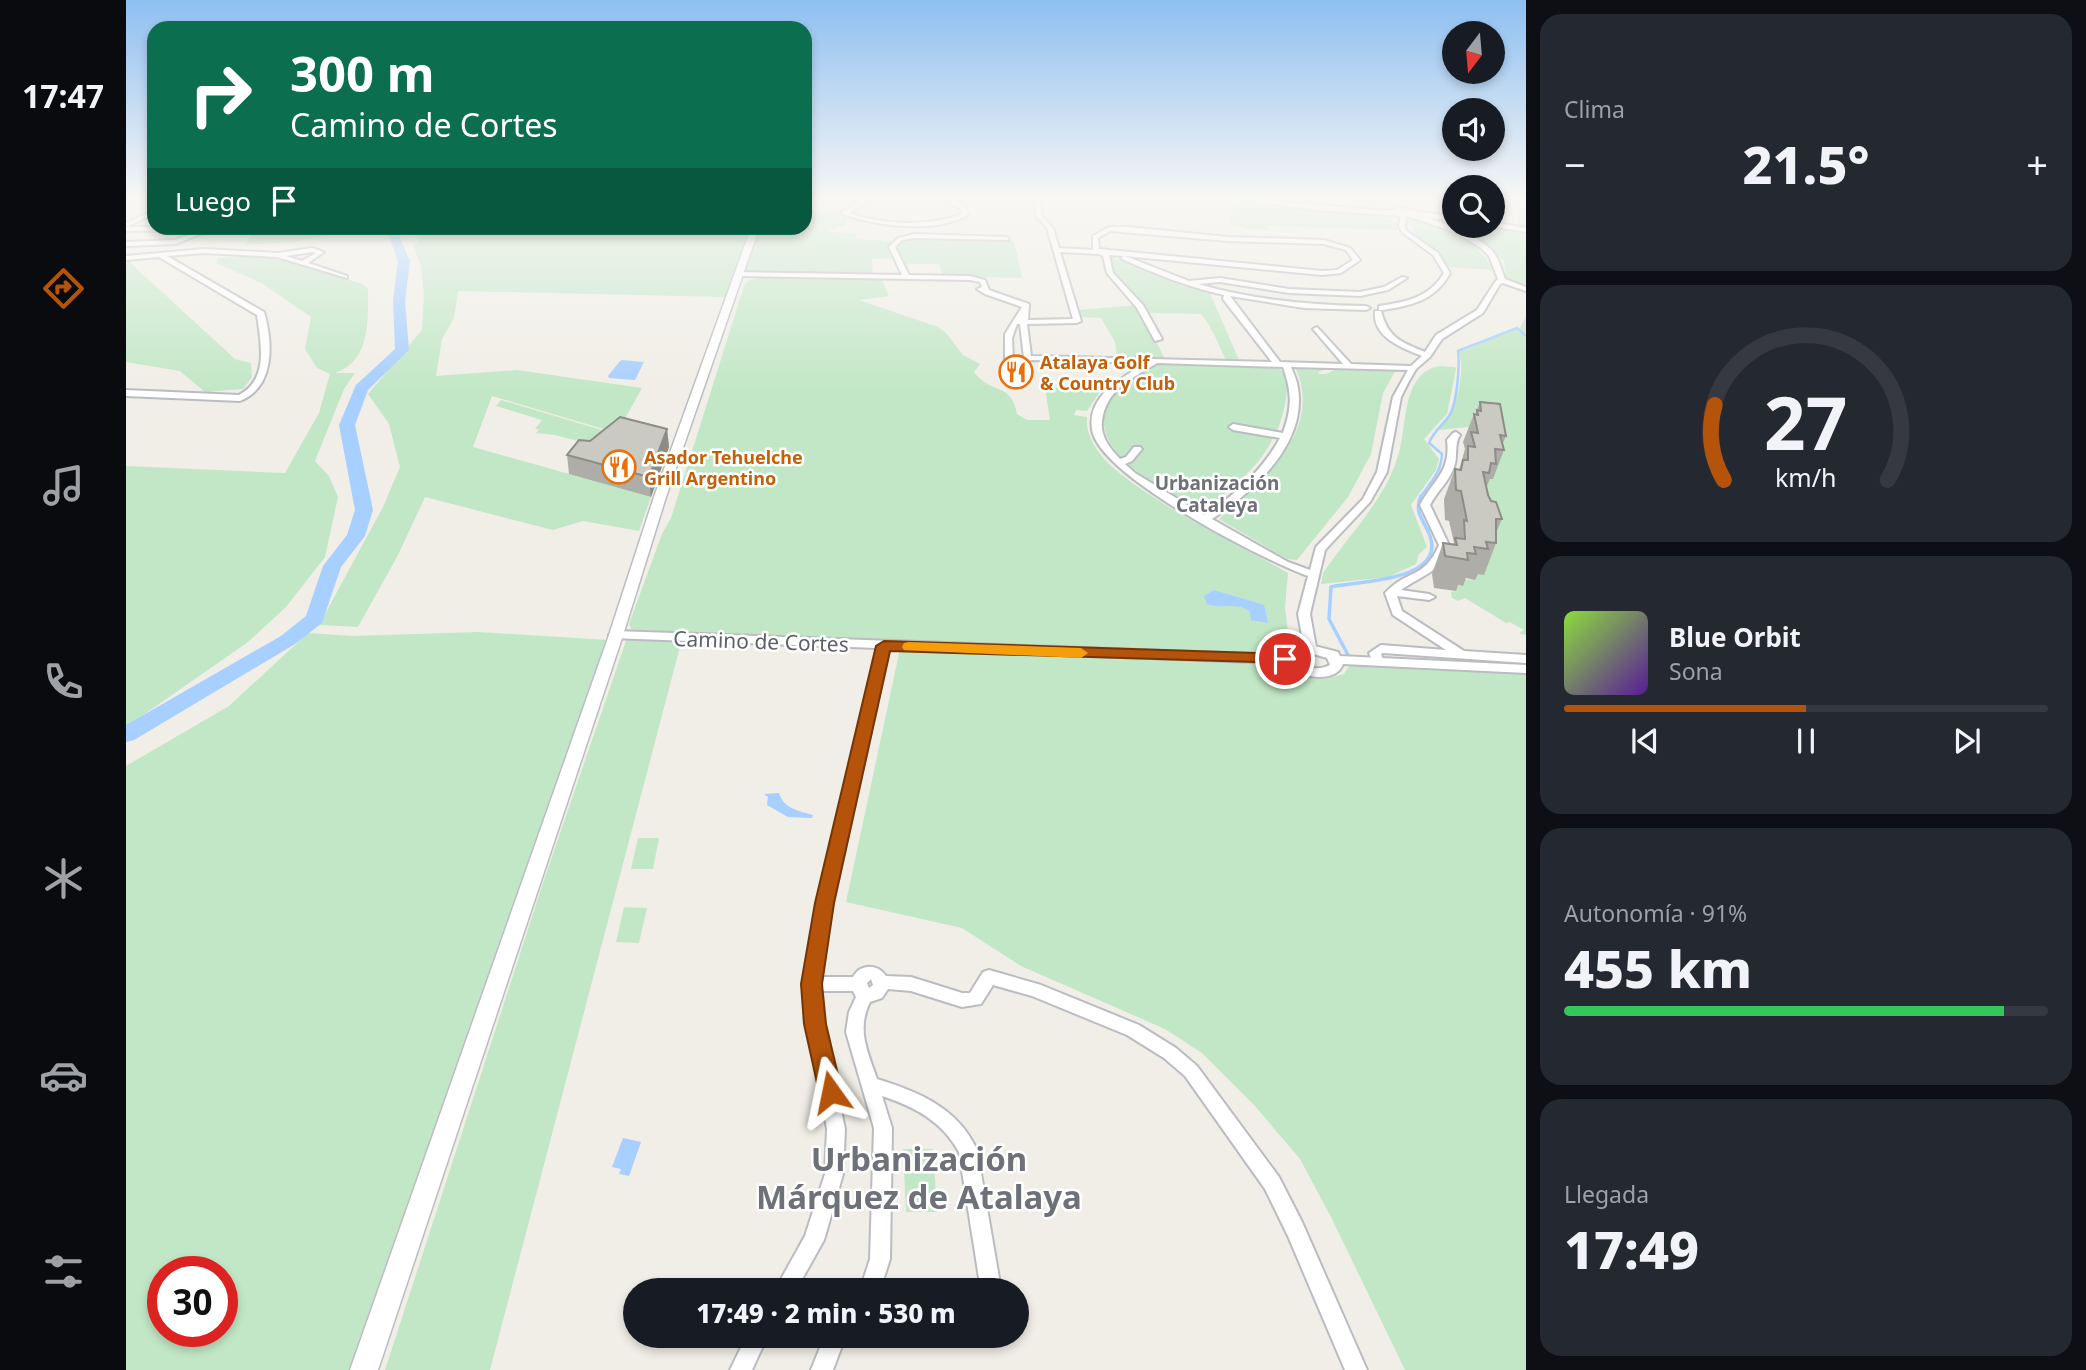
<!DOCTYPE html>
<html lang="es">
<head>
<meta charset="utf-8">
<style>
  body { margin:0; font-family:"Noto Sans",sans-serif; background:#242831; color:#f1f3f6; height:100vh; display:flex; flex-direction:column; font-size:26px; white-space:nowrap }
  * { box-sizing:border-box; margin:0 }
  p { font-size:23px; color:#9ea1a6 }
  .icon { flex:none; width:38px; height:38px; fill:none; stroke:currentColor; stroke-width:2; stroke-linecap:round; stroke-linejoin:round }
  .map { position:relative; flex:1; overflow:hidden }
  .side { display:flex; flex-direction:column; gap:14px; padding:14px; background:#0d0f14; width:560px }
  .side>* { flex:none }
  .guide { position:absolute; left:21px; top:21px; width:665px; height:214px; border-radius:21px; box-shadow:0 4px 10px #0003; background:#0b6e4f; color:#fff; overflow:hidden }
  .needle { width:46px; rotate:196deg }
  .tools { position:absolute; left:1316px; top:21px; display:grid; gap:14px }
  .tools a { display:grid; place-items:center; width:63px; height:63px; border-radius:50%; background:#171b24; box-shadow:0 4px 10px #0003; font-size:35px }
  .speed { position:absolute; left:21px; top:1256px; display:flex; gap:14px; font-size:35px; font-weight:700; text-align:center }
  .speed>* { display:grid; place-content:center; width:91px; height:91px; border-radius:50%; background:#171b24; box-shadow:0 4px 10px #0003; line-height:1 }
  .speed .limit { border:10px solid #d22; background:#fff; color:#111 }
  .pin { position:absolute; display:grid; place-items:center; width:60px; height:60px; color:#fff; margin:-30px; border:4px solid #fff; border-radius:50%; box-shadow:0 2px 7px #0007 }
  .me { position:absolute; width:77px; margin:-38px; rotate:348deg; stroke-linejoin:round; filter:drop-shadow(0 0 5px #0008) }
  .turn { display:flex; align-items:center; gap:24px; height:147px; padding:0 28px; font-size:32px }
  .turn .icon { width:91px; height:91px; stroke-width:2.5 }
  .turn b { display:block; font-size:49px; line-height:60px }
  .then { display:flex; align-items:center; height:66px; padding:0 28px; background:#0003; gap:14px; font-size:26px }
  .big { font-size:52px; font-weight:800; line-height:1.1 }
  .side .widget { flex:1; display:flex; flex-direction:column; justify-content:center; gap:10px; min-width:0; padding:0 24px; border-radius:21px; background:#242831 }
  .side .dial { align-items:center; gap:0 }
  .dial svg { height:182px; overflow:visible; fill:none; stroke:#363941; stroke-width:7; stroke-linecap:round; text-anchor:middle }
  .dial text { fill:#f1f3f6; stroke:none }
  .song { display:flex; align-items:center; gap:21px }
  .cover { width:84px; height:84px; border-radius:10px; background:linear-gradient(135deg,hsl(90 70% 55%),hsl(270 70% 35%)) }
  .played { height:7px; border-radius:4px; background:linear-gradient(90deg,#b45309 50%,#363941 50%) }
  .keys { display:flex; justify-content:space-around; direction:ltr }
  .heat { display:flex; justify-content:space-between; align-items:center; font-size:38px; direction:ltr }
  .charge { height:10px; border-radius:5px; background:linear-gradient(90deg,#34c759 91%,#363941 0) }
  .trip { position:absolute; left:497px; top:1278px; width:406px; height:70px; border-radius:35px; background:#171b24; box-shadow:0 4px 10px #0003; font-weight:800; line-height:70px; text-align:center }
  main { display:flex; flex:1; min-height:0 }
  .menu { display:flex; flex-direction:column; width:126px; justify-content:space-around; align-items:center; background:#090b0e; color:#9ea1a6 }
  .menu .icon { width:49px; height:49px }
  .menu .selected { color:#b45309 }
  .menu b { font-size:32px; color:#f1f3f6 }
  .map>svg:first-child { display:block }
</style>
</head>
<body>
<main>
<nav class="menu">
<b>17:47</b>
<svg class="icon selected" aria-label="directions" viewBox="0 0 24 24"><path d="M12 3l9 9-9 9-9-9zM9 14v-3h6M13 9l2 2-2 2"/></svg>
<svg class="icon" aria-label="music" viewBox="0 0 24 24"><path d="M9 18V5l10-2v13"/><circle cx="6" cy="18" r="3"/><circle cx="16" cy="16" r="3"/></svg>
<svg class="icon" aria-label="phone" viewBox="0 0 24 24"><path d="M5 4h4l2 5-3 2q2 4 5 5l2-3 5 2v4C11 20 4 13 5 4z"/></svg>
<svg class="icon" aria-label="climate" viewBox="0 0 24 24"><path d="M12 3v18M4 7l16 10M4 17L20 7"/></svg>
<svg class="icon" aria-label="car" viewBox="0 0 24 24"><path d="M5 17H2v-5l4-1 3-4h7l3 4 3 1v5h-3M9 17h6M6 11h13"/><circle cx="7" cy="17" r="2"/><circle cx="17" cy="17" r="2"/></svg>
<svg class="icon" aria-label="filters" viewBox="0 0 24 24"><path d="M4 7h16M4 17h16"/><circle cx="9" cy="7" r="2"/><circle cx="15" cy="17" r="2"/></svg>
</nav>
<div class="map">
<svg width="1400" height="1370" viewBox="0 0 1400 1370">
  <rect width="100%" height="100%" fill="#f0eee6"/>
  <g fill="#c2e7c6" fill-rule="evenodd">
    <path d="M1386,197H1400V284L1396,287L1381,282L1378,261L1354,239L1296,216L1328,220V226H1367L1390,230L1394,225L1392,203Z"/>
    <path d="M1108,201L1246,213L1266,219V222L1271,223L1274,230L1141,226L1143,230L1120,229L1104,223Z"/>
    <path d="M694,210L713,212L722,220L719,225L701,232L731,233L729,239L767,241L763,246L767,258L746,259L747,275L619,272L633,228H679V211Z"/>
    <path d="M1282,219C1309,220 1359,244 1366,270L1324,267C1313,253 1283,234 1282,219Z"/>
    <path d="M132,228H235L167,242L118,245Z"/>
    <path d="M297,228H625L600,297L332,291L328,318L316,339L310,376L391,370L516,388L491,433L366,396L347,447L525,497L513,531L457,521L427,530L299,497L272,555L232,627L193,625L257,507L274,467L263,424L242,394L296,330L298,294L295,266L287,245L292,243Z"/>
    <path d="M806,236L888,241L896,278L817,276L813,264H777L769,246L787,237Z"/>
    <path d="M983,256L1036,278L1083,291L1113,360H1100C1092,344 1087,328 1075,314L1022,313L987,275Z"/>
    <path d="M111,257H146L237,284L242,289C242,319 245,361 209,373H229L218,389L189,461L203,476L212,497L199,557L160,607L122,642L0,727V466L159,473L193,413L204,374L191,368L179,349L185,317L137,284L90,263L92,258Z"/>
    <path d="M0,259L109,359L125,363L126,377L117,389L79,392L54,371L0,362Z"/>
    <path d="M636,277L755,278L763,296L733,300L812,327L820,333L837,355L854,364L848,372C866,396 885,381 891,414L901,420H924L919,387L975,390L961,411L950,410L948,415L961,417C959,438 975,458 991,471C1037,509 1110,543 1162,573L1159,607L1163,640L1138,655L506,630L503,624L536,534L545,518L618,286L621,281Z"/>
    <path d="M1011,305L1039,359L991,358L989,342L975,318L955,317L953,310Z"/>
    <path d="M1400,316V635H1399L1393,633L1398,630L1384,622L1380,623L1339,598L1332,601L1326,598L1325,592L1330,591L1329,585L1337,586L1336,579L1349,580L1348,573L1358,574V478L1366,479L1342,427L1313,430C1329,411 1340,377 1333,352C1354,346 1372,333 1394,328Z"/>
    <path d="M1030,363L1150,365C1170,381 1157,413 1151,432L1111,425L1148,436C1134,468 1103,490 1077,511L1032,487L1000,463L1017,449H1007L995,458C955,411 991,389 1030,363Z"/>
    <path d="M1313,366L1329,367L1330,369L1321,414L1298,439L1313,459L1310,470L1285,505L1301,547L1293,554L1290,564L1262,577L1195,584L1197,573C1225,532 1262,497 1274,449C1281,421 1277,373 1313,366Z"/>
    <path d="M1169,367H1206L1192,372L1193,374H1200L1215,367L1270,370L1257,393L1245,454L1222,497L1171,560L1161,559L1093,519C1135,482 1199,430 1169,367Z"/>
    <path d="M375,400L496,436L460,443L429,435L410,433L413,429H409L416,420L370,406Z"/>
    <path d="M352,632L482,640L337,1046L226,1370H0V766L103,706L182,633L227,636ZM37,1272H96V1332H37Z"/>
    <path d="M501,638L555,640V643L364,1370H259L417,883Z"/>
    <path d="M774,649L1147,663C1168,677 1193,682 1218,674L1223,666L1231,664L1400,670V1370H1279L1205,1217L1174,1159L1129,1106L1076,1053L1039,1029L895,966L836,928L720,902Z"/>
    <path d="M512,838H533L527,869H505Z"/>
    <path d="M498,907L521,908L513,943L490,942Z"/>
    <path d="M777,1149H807L811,1212H780Z"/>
  </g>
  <g fill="#a7cfff">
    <path d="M494,361L496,360L518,362L509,380L483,378L482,376Z"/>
    <path d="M1088,590L1138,605L1142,623L1125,620L1124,612C1110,601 1096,610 1081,604L1078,596Z"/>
    <path d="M653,793C658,809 673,811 687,815L686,818L662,817L641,805L642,797L638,794Z"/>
    <path d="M497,1138L515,1142L503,1176L493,1174L495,1169L486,1167Z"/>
  </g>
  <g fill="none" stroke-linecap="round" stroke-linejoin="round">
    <g stroke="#a7cfff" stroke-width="2.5">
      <path d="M1391,328L1400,336"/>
      <path d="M1294,498C1304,482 1315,474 1316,454L1303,443C1308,431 1316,426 1323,416C1331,404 1334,365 1332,351L1391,328"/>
    </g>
    <path stroke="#a7cfff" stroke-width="3.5" d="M1222,655L1203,619L1205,587C1230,581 1320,582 1304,536C1299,521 1287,513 1295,496"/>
    <path fill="#a7cfff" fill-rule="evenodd" d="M264,228H274L273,236L284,261L279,301L283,350L242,390L229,425L247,510L239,536L215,567L196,623L169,644L8,740L0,742V725L155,636L180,616L197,566L221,535L229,510L213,425L230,385L269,349L267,301L272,261L263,236Z"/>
    <defs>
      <g id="minor">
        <path d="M13,197H28V198L0,203V199Z"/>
        <path d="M736,197H742L736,205L723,213C757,225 801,227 836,214L835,209L814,197H822L840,207L842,215C809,234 750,226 716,214V212L732,203Z"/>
        <path d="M908,197H914L916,216L927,228L933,248L967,250V236L983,227H1002L1102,237L1198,240L1224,248L1234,260L1215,273L1196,275L999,256L1063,281L1094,278L1163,289L1234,292L1258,287L1276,277L1281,278L1262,290L1234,296L1163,293L1094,282L1072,284C1127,300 1183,305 1240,306L1244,308L1240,310L1178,308L1104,296L1154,362L1217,364L1187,329L1191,327L1225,364L1285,366L1296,356C1276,348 1246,337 1249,311H1255C1262,338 1275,342 1299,352L1310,335L1351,310L1369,282L1372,279L1363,256L1355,248L1329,232L1285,217V215C1306,216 1355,236 1368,253C1373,260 1376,271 1379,279L1400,287V291L1377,283L1374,284L1357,313L1316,339L1304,357L1290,369L1282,383L1275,397L1261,472L1244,502L1199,550L1184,614L1190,647L1188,649L1184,651L1178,647L1172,614L1182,576C1139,561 971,475 966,429C961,395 996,378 1020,363L906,360L885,364L879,359V334L896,307L859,294L851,289L856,287L854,282L844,280L614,276L611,274L614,272L776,275L763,247L772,238L789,234L881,237L883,240L789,238L776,240L769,247L783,275L844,276L859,280L863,290L903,304L902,320L947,319L921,228L910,216ZM984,231L1102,241L1198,244L1220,250L1227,260L1211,270L1196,271L973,249L972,238ZM934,252L973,254L977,256L981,273L1011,308L1029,341L1036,339L1017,305L987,273L983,255L998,256L995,258L996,259C1029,274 1062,287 1098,295L1097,299L1146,362L905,356L901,324L951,323L955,321ZM891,324H894L898,358H887L886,338ZM1031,363L1157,367C1166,393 1166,407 1157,433L1107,424L1103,427L1107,430L1154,438C1136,471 1109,495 1078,515L1009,473L999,464L1006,461L1016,449L1014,447H1008L1000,457L994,459C984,449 974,436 976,421C980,389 1006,379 1031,363ZM1165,367L1282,370L1267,397L1251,472L1237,499L1190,547L1184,570L1162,562L1086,519C1127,492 1181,444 1172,388C1171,381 1168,374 1165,367Z"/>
        <path d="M1319,197H1325L1328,201V207Z"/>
        <path d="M28,210V214L0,227V223Z"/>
        <path d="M1275,215L1280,216L1279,227L1281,231L1312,253L1324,273C1310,300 1285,306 1256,310H1253V306C1280,302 1303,298 1318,273L1307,255L1277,233L1273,227Z"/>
        <path d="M0,227L68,228L65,230L0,231Z"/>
        <path d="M82,228H89L50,244L0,246V242L49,240Z"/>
        <path d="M186,248L198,252L182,263L221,276V278L151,257L78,253L41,256L138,312C147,343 149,387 114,401L0,396V390L113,395C143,379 135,344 131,315L33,257L0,260V256L78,249L152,253ZM186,252L190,253L176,261L160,256Z"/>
        <path d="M1330,432L1334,435C1328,443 1332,457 1328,467C1323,482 1311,491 1304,505L1323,545C1310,577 1300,572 1275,590L1303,594L1309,597L1303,600L1271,596L1276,611L1338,651L1400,655V663L1257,653L1255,654L1258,662L1256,665H1248L1243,653L1255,645L1320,650L1267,615L1259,593C1281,569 1298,580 1313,545L1294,505C1307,480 1325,472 1321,440L1327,433Z"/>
        <path d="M758,642L764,646L707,903L694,977H727C734,964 751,963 760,976L785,977L836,993H844L857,972L863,970L915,985L1013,1025L1050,1048L1071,1066L1153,1177L1176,1222L1241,1370H1219L1162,1236L1139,1189L1059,1076L1038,1058L1001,1035L906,996L867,985L855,1004L836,1007L785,991L762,989L756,998L744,1002C730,1030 742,1052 751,1079C793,1092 832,1108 851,1150L873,1278L870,1285L863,1288L856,1285L853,1278L833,1152C816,1121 789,1107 756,1096L766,1128L764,1259L754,1290H734L744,1259L748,1128L720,1032L723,1012L730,997L727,991H694L697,1024L719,1129L717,1174L698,1240L670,1290H649L679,1236L699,1174L701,1129L681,1024L677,984L691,903L752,646ZM745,979L747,985L743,988L741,983Z"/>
        <path d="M621,1335H642L626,1370H604Z"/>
        <path d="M699,1335H720L707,1370H685Z"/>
      </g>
      <g id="tertiary">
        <path d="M1101,197L1262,211L1273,207L1292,212L1328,216V220L1190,210Z"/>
        <path d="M1367,222L1400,228V232L1366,226Z"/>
        <path d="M490,631L1153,655L1155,648L1177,643L1212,652L1214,656L1400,665V673L1217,664C1209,686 1169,676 1155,663L485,638L483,635ZM1177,651L1201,658L1204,665C1190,672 1177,667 1166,658V654Z"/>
      </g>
      <path id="secondary" d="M625,228H633L540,497L497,635L252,1370H224L483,635L528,497Z"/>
    </defs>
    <use href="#minor" stroke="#babcc1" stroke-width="4"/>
    <use href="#tertiary" stroke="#babcc1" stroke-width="4"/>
    <use href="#secondary" stroke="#bbbdc3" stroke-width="3"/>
    <use href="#minor" fill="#fff" fill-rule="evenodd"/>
    <use href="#tertiary" fill="#fff" fill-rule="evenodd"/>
    <use href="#secondary" fill="#fff" fill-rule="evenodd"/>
  </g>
  <g fill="#aeada7">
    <path d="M1354,402L1380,436L1376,445L1378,450L1367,479H1364L1360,488L1362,495L1376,519L1370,533V543L1358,575L1352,574L1349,580L1340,578L1337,586L1332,585L1330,591L1308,588L1306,574L1317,543L1327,545L1328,543L1323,521L1319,520L1318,499L1329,469L1333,470L1339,449L1337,442L1348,414L1349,415Z"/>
    <path d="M541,429L543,447L525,497L443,474L441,455L464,441Z"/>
  </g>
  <path fill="#8d8d88" d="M541,429L543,447L525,497L523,477Z"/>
  <g fill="#cac9c2" stroke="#8d8d88" stroke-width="2">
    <path d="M1354,402L1374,404L1380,436L1374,435L1378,450L1369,449L1370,464L1365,463L1363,473L1357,472L1362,495L1365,501L1370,502L1376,519H1370V543L1360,542L1362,549L1348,547L1350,554L1341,553L1342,560L1319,556L1317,543L1331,545L1329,538L1339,539L1338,520L1341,521L1335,491L1330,490L1329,469L1335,470L1337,460H1342V446L1349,447L1345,432L1352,433L1348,414L1352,415L1351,410L1355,411Z"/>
    <path d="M494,417L541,429L523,477L441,455L453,440L464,441Z"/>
  </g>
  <linearGradient id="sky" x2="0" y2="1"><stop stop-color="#8ebff1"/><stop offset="0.51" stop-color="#f8f7f4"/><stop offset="1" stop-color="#f8f7f4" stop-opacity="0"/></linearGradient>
  <rect width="1400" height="389" fill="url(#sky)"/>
  <path fill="#b45309" stroke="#753606" stroke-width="2" d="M758,641L1159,654L1167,659L1159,663L764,651L708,903L696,984L700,1024L716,1092L713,1099L705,1102L696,1099L693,1092L678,1024L675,984L689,903L750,646Z"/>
  <path fill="#f59e0b" d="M783,642L955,648L962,653L955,658L778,650L776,647L778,643Z"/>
  <defs>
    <symbol id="restaurant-ring" viewBox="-11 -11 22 22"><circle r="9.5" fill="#fff" stroke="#e8710a" stroke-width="1.5"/><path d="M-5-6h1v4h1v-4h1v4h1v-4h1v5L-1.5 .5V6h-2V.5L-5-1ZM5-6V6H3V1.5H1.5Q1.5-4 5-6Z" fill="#e8710a"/></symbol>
  </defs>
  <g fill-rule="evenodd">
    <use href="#restaurant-ring" x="871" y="353" width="38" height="38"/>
    <use href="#restaurant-ring" x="474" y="448" width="38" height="38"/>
  </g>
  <g text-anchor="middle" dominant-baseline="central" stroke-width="5" stroke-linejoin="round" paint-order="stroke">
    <g font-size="18" font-weight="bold" fill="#c56008" stroke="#fff" text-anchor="start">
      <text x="914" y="362">Atalaya Golf<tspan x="914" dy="21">&amp; Country Club</tspan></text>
      <text x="518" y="457">Asador Tehuelche<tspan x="518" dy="21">Grill Argentino</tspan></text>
    </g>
    <g font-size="19" font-weight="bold" fill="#6e7278" stroke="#fff">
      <text x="1091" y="483">Urbanización<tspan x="1091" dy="22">Cataleya</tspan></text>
    </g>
    <g font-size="21" fill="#5d6066" stroke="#fff">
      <text transform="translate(635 641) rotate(2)">Camino de Cortes</text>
    </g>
    <g font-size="33" font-weight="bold" fill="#6e7278" stroke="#fff">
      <text x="793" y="1158">Urbanización<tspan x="793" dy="38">Márquez de Atalaya</tspan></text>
    </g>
  </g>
</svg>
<div class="tools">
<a><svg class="needle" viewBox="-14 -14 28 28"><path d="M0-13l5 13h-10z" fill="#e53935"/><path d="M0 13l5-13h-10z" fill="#9ea1a6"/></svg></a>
<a><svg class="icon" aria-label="sound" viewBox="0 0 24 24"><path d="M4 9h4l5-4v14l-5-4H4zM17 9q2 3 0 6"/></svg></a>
<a><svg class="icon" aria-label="search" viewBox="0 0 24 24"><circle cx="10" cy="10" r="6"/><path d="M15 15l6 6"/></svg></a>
</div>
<div class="speed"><div class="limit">30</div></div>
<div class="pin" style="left:1159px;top:659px;background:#d93025"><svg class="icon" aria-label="arrive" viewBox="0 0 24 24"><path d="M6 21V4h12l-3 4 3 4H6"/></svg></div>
<svg class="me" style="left:705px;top:1092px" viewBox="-20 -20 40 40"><path d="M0-17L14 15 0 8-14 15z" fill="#b45309" stroke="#fff" stroke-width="4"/></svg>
<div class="trip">17:49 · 2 min · 530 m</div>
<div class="guide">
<div class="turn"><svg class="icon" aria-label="right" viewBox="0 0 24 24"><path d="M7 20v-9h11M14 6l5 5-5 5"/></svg><div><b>300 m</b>Camino de Cortes</div></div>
<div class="then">Luego<svg class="icon" aria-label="arrive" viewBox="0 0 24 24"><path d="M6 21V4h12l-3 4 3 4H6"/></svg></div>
</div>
</div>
<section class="side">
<div class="widget"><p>Clima</p>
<div class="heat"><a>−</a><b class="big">21.5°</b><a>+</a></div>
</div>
<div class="widget dial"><svg viewBox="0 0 100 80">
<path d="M14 69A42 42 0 1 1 86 69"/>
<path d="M14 69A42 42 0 0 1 10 36" stroke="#b45309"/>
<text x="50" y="56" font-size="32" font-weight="700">27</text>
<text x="50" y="72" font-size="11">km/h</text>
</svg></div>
<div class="widget">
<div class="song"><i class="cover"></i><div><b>Blue Orbit</b><p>Sona</p></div></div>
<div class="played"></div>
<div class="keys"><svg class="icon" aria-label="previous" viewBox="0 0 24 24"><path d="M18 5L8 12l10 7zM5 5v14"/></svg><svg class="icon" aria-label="pause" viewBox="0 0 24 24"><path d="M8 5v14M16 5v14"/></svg><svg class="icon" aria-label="next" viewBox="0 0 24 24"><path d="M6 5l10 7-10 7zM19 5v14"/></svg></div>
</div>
<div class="widget"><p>Autonomía · 91%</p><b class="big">455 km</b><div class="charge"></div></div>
<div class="widget"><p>Llegada</p><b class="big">17:49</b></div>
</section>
</main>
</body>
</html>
